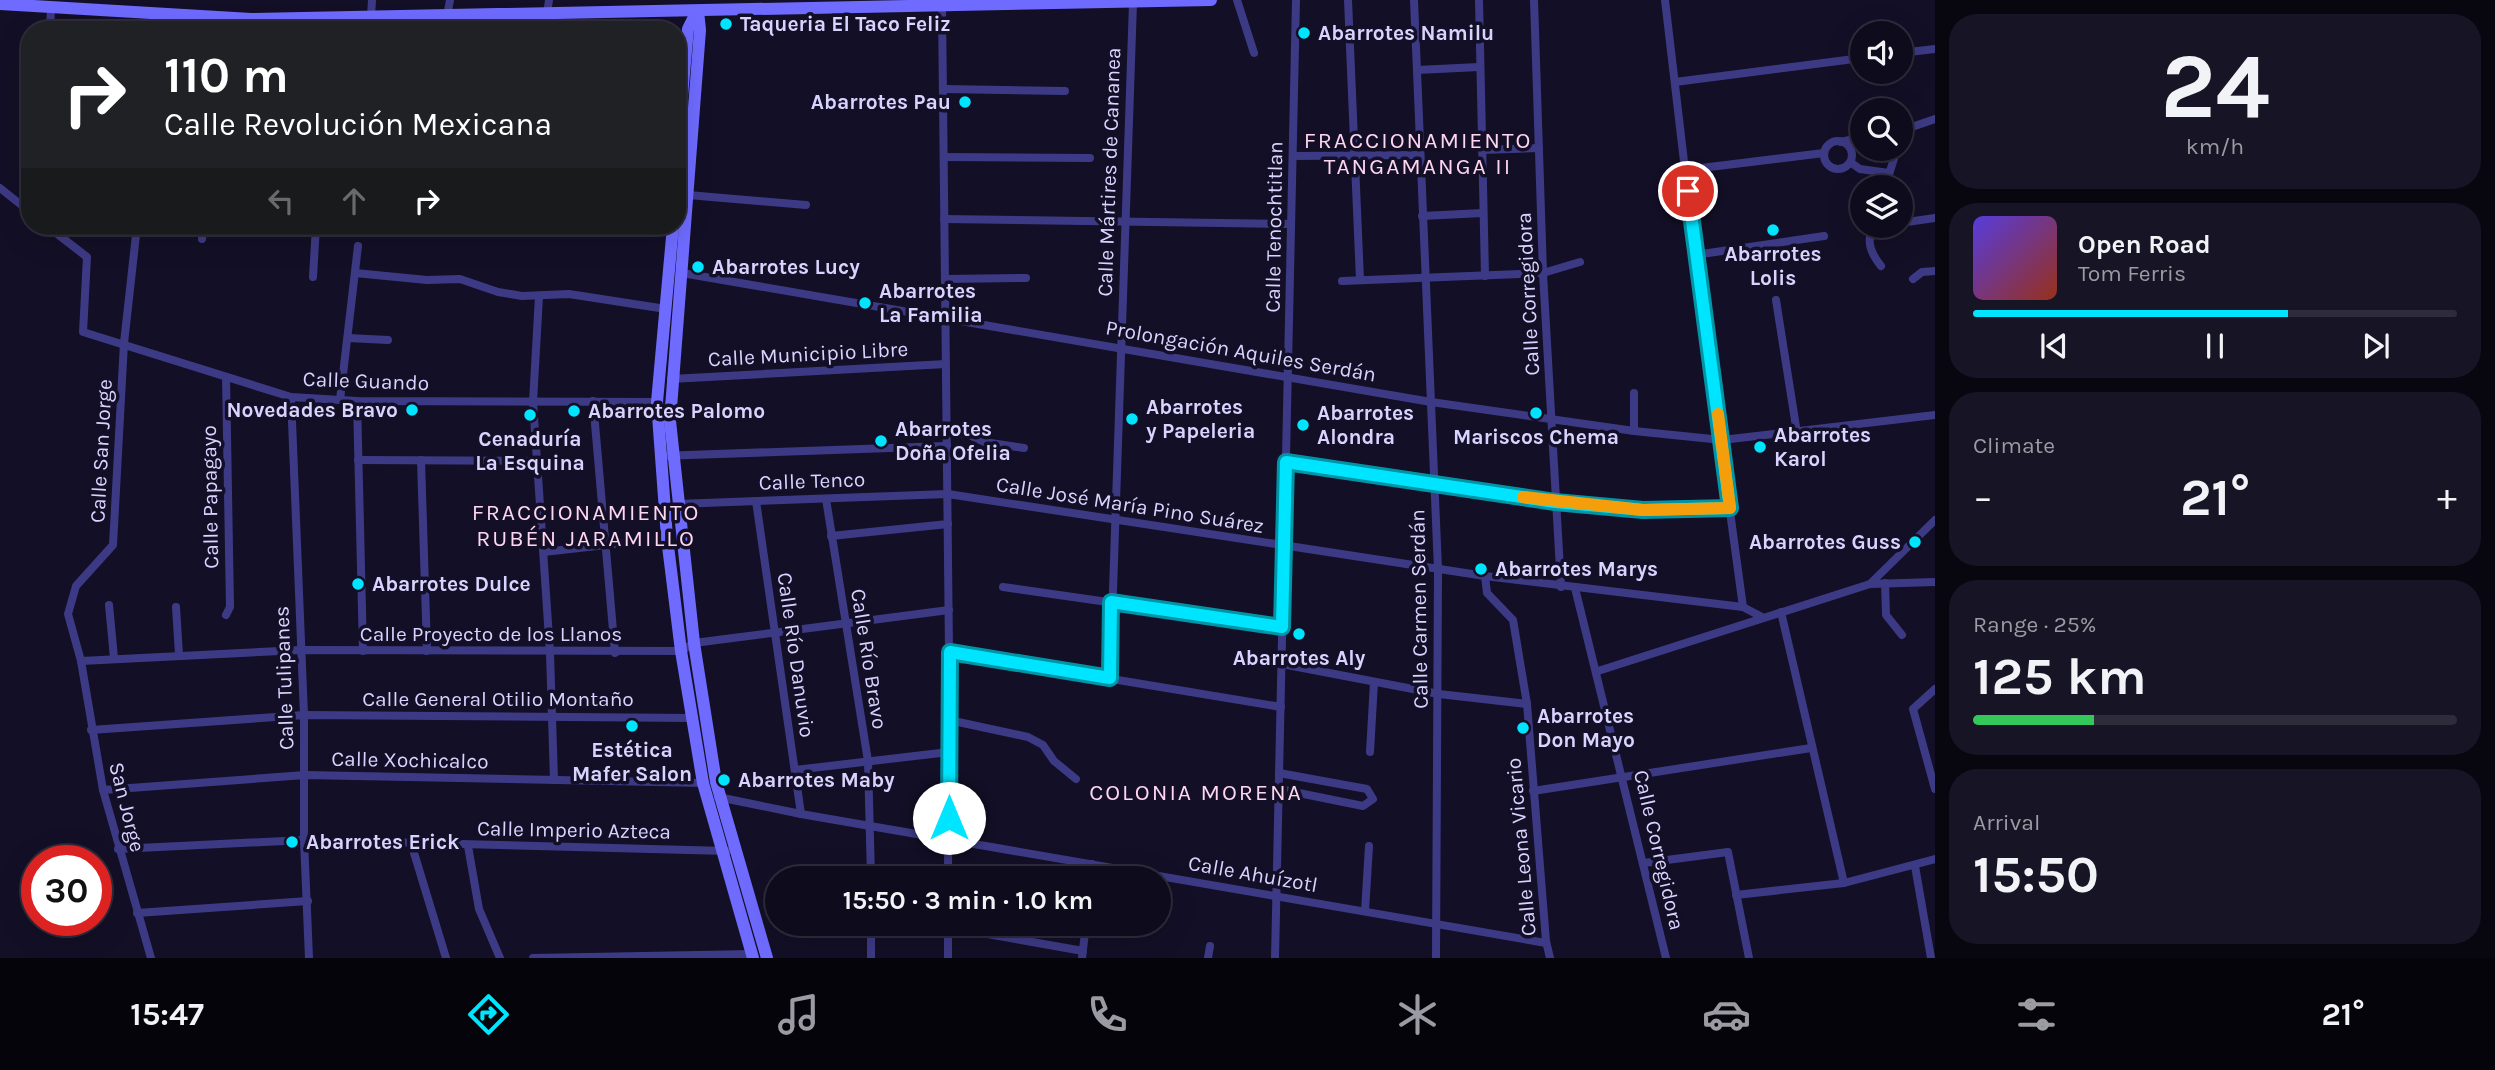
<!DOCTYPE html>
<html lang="en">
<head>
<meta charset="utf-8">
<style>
  body { margin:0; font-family:Karla,sans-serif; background:#171425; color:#f1f3f6; height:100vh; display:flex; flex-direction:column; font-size:26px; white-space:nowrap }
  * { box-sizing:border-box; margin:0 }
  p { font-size:23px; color:#9b9ba3 }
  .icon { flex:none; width:38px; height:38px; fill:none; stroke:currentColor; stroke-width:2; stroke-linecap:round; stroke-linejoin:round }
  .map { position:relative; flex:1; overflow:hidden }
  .side { display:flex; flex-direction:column; gap:14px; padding:14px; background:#08060f; width:560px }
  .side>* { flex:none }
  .banner { position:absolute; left:21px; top:21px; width:665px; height:214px; border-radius:28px; box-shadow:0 7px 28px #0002,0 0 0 2px #2e2b3b; background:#202124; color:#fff; overflow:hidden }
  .tools { position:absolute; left:1850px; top:21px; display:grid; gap:14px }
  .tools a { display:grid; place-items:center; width:63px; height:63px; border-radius:50%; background:#0e0b1c; box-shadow:0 7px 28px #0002,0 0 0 2px #2e2b3b; font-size:35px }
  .speed { position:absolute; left:21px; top:845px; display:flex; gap:14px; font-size:35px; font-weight:700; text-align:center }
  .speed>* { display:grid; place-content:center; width:91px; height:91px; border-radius:50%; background:#0e0b1c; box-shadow:0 7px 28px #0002,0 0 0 2px #2e2b3b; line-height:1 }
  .speed .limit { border:10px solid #d22; background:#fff; color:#111 }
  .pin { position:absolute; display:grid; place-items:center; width:60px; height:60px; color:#fff; margin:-30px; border:4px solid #fff; border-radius:50%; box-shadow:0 2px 7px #0007 }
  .me { position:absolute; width:77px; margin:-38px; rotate:0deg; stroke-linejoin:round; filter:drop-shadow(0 0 5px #0008) }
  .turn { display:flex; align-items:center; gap:24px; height:147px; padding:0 28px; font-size:32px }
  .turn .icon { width:91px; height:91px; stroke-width:2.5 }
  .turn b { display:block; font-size:49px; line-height:60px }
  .lanes { display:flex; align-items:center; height:66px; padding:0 28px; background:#0003; justify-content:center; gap:35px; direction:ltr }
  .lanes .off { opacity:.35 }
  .big { font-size:52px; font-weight:700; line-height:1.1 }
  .side .card { flex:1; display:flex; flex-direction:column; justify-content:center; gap:10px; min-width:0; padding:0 24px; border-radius:28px; background:#171425 }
  .side .dial { align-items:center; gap:0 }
  .dial b { font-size:91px; line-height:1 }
  .song { display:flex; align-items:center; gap:21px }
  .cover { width:84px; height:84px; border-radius:10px; background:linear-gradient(135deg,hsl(250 70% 55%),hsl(10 70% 35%)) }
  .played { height:7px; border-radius:4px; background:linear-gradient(90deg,#00e5ff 65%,#2e2b3b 65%) }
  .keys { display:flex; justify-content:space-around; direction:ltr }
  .heat { display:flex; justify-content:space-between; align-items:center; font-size:38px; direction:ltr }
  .charge { height:10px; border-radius:5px; background:linear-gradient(90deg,#34c759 25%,#2e2b3b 0) }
  .trip { position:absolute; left:765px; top:866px; width:406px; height:70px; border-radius:35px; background:#0e0b1c; box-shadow:0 7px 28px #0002,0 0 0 2px #2e2b3b; font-weight:700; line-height:70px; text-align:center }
  .tab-bar { display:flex; height:112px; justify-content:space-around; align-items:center; background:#06040b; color:#9b9ba3 }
  .tab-bar .icon { width:49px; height:49px }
  .tab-bar .on { color:#00e5ff }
  .tab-bar b { font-size:32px; color:#f1f3f6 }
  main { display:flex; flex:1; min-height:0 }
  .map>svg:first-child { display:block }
</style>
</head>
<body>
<main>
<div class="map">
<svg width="1935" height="958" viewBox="0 0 1935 958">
  <rect width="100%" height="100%" fill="#130f26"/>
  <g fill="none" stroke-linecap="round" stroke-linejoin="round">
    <g stroke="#3d3a85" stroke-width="8">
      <path d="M1237,0L1254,53"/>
      <path d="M1348,0L1360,280"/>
      <path d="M1414,0L1438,569L1436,958"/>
      <path d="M1479,0L1485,276"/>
      <path d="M1534,0L1543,273L1561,587"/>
      <path d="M1665,0L1695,255L1743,607"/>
      <path d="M942,7L949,652L948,878"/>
      <path d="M547,14L549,0"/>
      <path d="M447,16L450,0"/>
      <path d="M371,17L372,0"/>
      <path d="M50,30L51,8"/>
      <path d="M159,30L161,14"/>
      <path d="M338,30V17"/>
      <path d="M1900,53L1935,49"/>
      <path d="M1417,70L1479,67"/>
      <path d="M1675,82L1862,58"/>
      <path d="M943,89L1065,91"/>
      <path d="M1900,131L1935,119"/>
      <circle cx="1838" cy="155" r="14"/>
      <path d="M1841,142L1862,137"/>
      <path d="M1482,150L1539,148"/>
      <path d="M1293,156L1420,155"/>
      <path d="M944,157L1090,158"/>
      <path d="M1850,162L1860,169L1889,173"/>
      <path d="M1685,170L1824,153"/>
      <path d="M1885,187L1897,149"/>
      <path d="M0,188L30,212"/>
      <path d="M688,195L806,205"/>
      <path d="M1422,216L1483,213"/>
      <path d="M944,219L1291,224"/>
      <path d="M1900,223L1935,218"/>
      <path d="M47,226L87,257L83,332L291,397L357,401L657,402"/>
      <path d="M137,226L124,343L113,545L76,586L68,614L81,661L103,790L151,958"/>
      <path d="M593,226L677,232"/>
      <path d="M1872,226C1867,243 1870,252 1881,266"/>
      <path d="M202,239L204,226"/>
      <path d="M1695,255L1824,236"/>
      <path d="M355,273L427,280L460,279L498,292L522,296L569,294L666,309"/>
      <path d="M682,273L1431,402L1634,431L1722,440L1935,415"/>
      <path d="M313,277L316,226"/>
      <path d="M945,279L1026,278"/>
      <path d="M1913,279L1922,272L1935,271"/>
      <path d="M1342,281L1543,273L1580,262"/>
      <path d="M539,296L533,402L550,653L554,780"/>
      <path d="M1776,300L1797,433"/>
      <path d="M348,338L388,340"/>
      <path d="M226,377L230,607L226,615"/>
      <path d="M671,379L946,364"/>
      <path d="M291,397L304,715V840L309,958"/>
      <path d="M340,400L358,246"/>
      <path d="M357,401L363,651"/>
      <path d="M593,401L615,653"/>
      <path d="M1634,431V393"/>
      <path d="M947,433L967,434L984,442L1024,448"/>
      <path d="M660,456L947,446"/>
      <path d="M358,460L537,461"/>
      <path d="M421,460L427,651"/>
      <path d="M1286,462L1555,502L1643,510L1730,508"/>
      <path d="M826,499L868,761L871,878"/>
      <path d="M756,501L801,814"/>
      <path d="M677,504L948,494L1485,576L1743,607L1762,617"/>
      <path d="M831,536L948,524"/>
      <path d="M544,552L667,538"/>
      <path d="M1485,576L1487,593L1513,620L1527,704L1546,941L1550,958"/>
      <path d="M1885,583L1886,615L1902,635"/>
      <path d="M1870,584L1935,520"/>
      <path d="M1003,587L1282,627"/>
      <path d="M1575,588L1666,958"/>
      <path d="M109,605L114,658"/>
      <path d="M176,607L179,655"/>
      <path d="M1781,612L1844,883"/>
      <path d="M949,652L1281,707"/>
      <path d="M81,661L301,650L681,651L694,643L949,610"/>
      <path d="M1282,664L1439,694L1527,704"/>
      <path d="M1598,671L1870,584L1935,582"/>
      <path d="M1110,678L1133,3"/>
      <path d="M1935,689L1913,709L1935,789"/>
      <path d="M949,720L1028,737L1043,745L1054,761L1076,779"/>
      <path d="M91,730L304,715L692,718"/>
      <path d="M1370,752L1374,682"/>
      <path d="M795,770L949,752"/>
      <path d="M1279,789L1363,806L1373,799L1367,789L1279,773"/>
      <path d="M103,790L305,775L705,783"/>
      <path d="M1533,791L1811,748"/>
      <path d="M718,797L801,814L1546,943"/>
      <path d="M411,843L446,958"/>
      <path d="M468,846L479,909L500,958"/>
      <path d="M118,849L304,840L727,851"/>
      <path d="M1644,863L1728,852L1749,958"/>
      <path d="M1915,866L1931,958"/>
      <path d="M1091,878L1092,864"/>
      <path d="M1736,895L1844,883L1935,859"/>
      <path d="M1365,911L1369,846"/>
      <path d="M137,913L308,901"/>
      <path d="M948,927L1083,951"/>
      <path d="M533,958L752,954"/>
      <path d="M871,958V924"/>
      <path d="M948,958V924"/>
      <path d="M1082,958L1086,924"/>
      <path d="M1208,958L1210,946"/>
      <path d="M1275,958L1296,0"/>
    </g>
    <g stroke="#6f6bff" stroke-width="12">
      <path d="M0,4L251,19L1211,0"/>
      <path d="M698,11L700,30L670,421L694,643L716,782L767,958"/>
      <path d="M677,152L688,29L697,11"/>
      <path d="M673,226L657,402L667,538L681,651L703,783L753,958"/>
    </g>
  </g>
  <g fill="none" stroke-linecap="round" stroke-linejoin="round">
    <defs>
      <path id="route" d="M949,818L950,652L1110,678L1111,602L1282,627L1286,462L1555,502L1643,510L1730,508L1688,191"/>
    </defs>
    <use href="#route" stroke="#0095a6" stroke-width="18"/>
    <use href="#route" stroke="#00e5ff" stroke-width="12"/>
    <path stroke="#f59e0b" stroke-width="12" d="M1523,497L1643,510L1730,508L1718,414"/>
  </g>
  <g fill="#00e5ff" stroke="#130f26" stroke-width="2.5">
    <circle cx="726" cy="24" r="7"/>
    <circle cx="1304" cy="33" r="7"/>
    <circle cx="965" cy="102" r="7"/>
    <circle cx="1773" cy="230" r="7"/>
    <circle cx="698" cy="267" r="7"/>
    <circle cx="865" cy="303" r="7"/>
    <circle cx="412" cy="410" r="7"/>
    <circle cx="574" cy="411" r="7"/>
    <circle cx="1536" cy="413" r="7"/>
    <circle cx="530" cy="415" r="7"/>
    <circle cx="1132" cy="419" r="7"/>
    <circle cx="1303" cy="425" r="7"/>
    <circle cx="881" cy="441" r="7"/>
    <circle cx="1760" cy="447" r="7"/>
    <circle cx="1915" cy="542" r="7"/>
    <circle cx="1481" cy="569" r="7"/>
    <circle cx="358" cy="584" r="7"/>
    <circle cx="1299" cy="634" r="7"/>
    <circle cx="632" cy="726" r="7"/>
    <circle cx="1523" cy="728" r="7"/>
    <circle cx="724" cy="780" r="7"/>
    <circle cx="292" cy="842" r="7"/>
  </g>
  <g text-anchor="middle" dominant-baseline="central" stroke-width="7" stroke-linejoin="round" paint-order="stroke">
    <g font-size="21" font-weight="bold" fill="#d9d4ff" stroke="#130f26" text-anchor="start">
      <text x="740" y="24">Taqueria El Taco Feliz</text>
      <text x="1318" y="33">Abarrotes Namilu</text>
      <text x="951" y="102" text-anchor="end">Abarrotes Pau</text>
      <text x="1773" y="254" text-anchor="middle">Abarrotes<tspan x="1773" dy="24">Lolis</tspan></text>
      <text x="712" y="267">Abarrotes Lucy</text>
      <text x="879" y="291">Abarrotes<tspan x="879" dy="24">La Familia</tspan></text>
      <text x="1146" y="407">Abarrotes<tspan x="1146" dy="24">y Papeleria</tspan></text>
      <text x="398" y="410" text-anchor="end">Novedades Bravo</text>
      <text x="588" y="411">Abarrotes Palomo</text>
      <text x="1317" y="413">Abarrotes<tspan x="1317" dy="24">Alondra</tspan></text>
      <text x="895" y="429">Abarrotes<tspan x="895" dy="24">Doña Ofelia</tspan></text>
      <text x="1774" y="435">Abarrotes<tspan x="1774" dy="24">Karol</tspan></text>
      <text x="1536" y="437" text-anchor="middle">Mariscos Chema</text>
      <text x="530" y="439" text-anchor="middle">Cenaduría<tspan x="530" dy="24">La Esquina</tspan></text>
      <text x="1901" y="542" text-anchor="end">Abarrotes Guss</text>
      <text x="1495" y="569">Abarrotes Marys</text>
      <text x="372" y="584">Abarrotes Dulce</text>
      <text x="1299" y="658" text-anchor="middle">Abarrotes Aly</text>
      <text x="1537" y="716">Abarrotes<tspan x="1537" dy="24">Don Mayo</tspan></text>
      <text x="632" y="750" text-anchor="middle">Estética<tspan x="632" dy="24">Mafer Salon</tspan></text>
      <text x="738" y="780">Abarrotes Maby</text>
      <text x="306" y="842">Abarrotes Erick</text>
    </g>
    <g font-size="21" fill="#d9d4ff" stroke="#130f26">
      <text transform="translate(1109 172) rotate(-88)">Calle Mártires de Cananea</text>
      <text transform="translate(1274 227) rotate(-89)">Calle Tenochtitlan</text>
      <text transform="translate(1528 294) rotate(-93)">Calle Corregidora</text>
      <text transform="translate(1241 351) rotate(10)">Prolongación Aquiles Serdán</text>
      <text transform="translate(808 354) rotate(-3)">Calle Municipio Libre</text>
      <text transform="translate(366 381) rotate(2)">Calle Guando</text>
      <text transform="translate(101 451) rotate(-87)">Calle San Jorge</text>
      <text transform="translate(812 481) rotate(-2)">Calle Tenco</text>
      <text transform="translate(210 497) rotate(-91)">Calle Papagayo</text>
      <text transform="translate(1130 505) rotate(9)">Calle José María Pino Suárez</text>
      <text transform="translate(1419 609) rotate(-91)">Calle Carmen Serdán</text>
      <text x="491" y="634">Calle Proyecto de los Llanos</text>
      <text transform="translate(796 655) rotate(82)">Calle Río Danuvio</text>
      <text transform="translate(869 659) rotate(81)">Calle Río Bravo</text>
      <text transform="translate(284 678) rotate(-92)">Calle Tulipanes</text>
      <text x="498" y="699">Calle General Otilio Montaño</text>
      <text transform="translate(410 760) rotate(1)">Calle Xochicalco</text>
      <text transform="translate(127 807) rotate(76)">San Jorge</text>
      <text transform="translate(574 830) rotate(1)">Calle Imperio Azteca</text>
      <text transform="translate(1521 847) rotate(-95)">Calle Leona Vicario</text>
      <text transform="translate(1659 850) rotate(77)">Calle Corregidora</text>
      <text transform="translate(1253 874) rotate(10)">Calle Ahuízotl</text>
    </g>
    <g font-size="23" letter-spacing="2" fill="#ffd6f0" stroke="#130f26">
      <text x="1418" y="140">FRACCIONAMIENTO<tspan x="1418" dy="26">TANGAMANGA II</tspan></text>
      <text x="586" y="512">FRACCIONAMIENTO<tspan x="586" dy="26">RUBÉN JARAMILLO</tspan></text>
      <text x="1196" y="792">COLONIA MORENA</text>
    </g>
  </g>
</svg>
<div class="tools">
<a><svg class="icon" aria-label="sound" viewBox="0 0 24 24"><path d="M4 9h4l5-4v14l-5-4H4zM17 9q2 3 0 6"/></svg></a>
<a><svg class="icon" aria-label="search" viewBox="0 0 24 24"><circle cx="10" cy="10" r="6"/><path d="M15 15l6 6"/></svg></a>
<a><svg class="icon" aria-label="layers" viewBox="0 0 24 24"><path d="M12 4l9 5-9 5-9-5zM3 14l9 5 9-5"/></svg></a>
</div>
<div class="speed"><div class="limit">30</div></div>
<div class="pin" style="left:1688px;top:191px;background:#d93025"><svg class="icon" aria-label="arrive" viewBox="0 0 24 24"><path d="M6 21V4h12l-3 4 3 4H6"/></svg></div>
<svg class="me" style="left:949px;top:818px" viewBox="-20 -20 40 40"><circle r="19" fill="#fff"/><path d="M0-13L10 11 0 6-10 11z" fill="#00e5ff"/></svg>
<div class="trip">15:50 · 3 min · 1.0 km</div>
<div class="banner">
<div class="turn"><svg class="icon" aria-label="right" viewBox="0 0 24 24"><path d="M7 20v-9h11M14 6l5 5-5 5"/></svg><div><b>110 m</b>Calle Revolución Mexicana</div></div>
<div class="lanes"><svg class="icon off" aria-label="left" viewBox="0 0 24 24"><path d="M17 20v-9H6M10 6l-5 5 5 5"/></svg><svg class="icon off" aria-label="ahead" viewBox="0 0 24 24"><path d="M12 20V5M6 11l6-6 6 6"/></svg><svg class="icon" aria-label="right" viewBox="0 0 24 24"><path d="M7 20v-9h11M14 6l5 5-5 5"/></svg></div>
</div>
</div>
<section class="side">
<div class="card dial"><b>24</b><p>km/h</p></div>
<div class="card">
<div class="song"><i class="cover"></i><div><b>Open Road</b><p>Tom Ferris</p></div></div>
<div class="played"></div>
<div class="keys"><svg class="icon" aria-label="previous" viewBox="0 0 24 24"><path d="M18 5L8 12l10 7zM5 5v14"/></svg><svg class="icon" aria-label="pause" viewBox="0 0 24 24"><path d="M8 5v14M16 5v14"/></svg><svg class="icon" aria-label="next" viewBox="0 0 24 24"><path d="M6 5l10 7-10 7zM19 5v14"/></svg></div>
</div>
<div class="card"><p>Climate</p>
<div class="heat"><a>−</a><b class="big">21°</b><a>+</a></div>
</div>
<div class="card"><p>Range · 25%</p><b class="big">125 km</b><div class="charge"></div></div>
<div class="card"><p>Arrival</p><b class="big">15:50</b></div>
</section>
</main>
<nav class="tab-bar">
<b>15:47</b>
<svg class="icon on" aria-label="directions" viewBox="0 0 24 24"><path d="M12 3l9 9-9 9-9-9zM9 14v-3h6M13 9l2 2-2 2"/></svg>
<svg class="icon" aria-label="music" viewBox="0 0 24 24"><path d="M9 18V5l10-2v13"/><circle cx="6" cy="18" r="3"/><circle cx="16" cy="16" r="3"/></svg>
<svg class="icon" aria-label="phone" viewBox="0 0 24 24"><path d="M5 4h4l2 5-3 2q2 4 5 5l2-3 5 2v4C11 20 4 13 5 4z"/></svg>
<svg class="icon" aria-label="climate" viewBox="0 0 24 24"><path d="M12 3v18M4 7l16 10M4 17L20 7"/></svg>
<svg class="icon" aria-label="car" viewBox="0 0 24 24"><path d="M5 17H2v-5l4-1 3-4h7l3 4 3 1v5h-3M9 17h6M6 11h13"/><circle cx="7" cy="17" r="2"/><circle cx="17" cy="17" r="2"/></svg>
<svg class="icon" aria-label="filters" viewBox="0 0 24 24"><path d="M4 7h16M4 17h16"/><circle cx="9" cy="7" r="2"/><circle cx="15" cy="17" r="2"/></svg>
<b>21°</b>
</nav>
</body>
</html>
